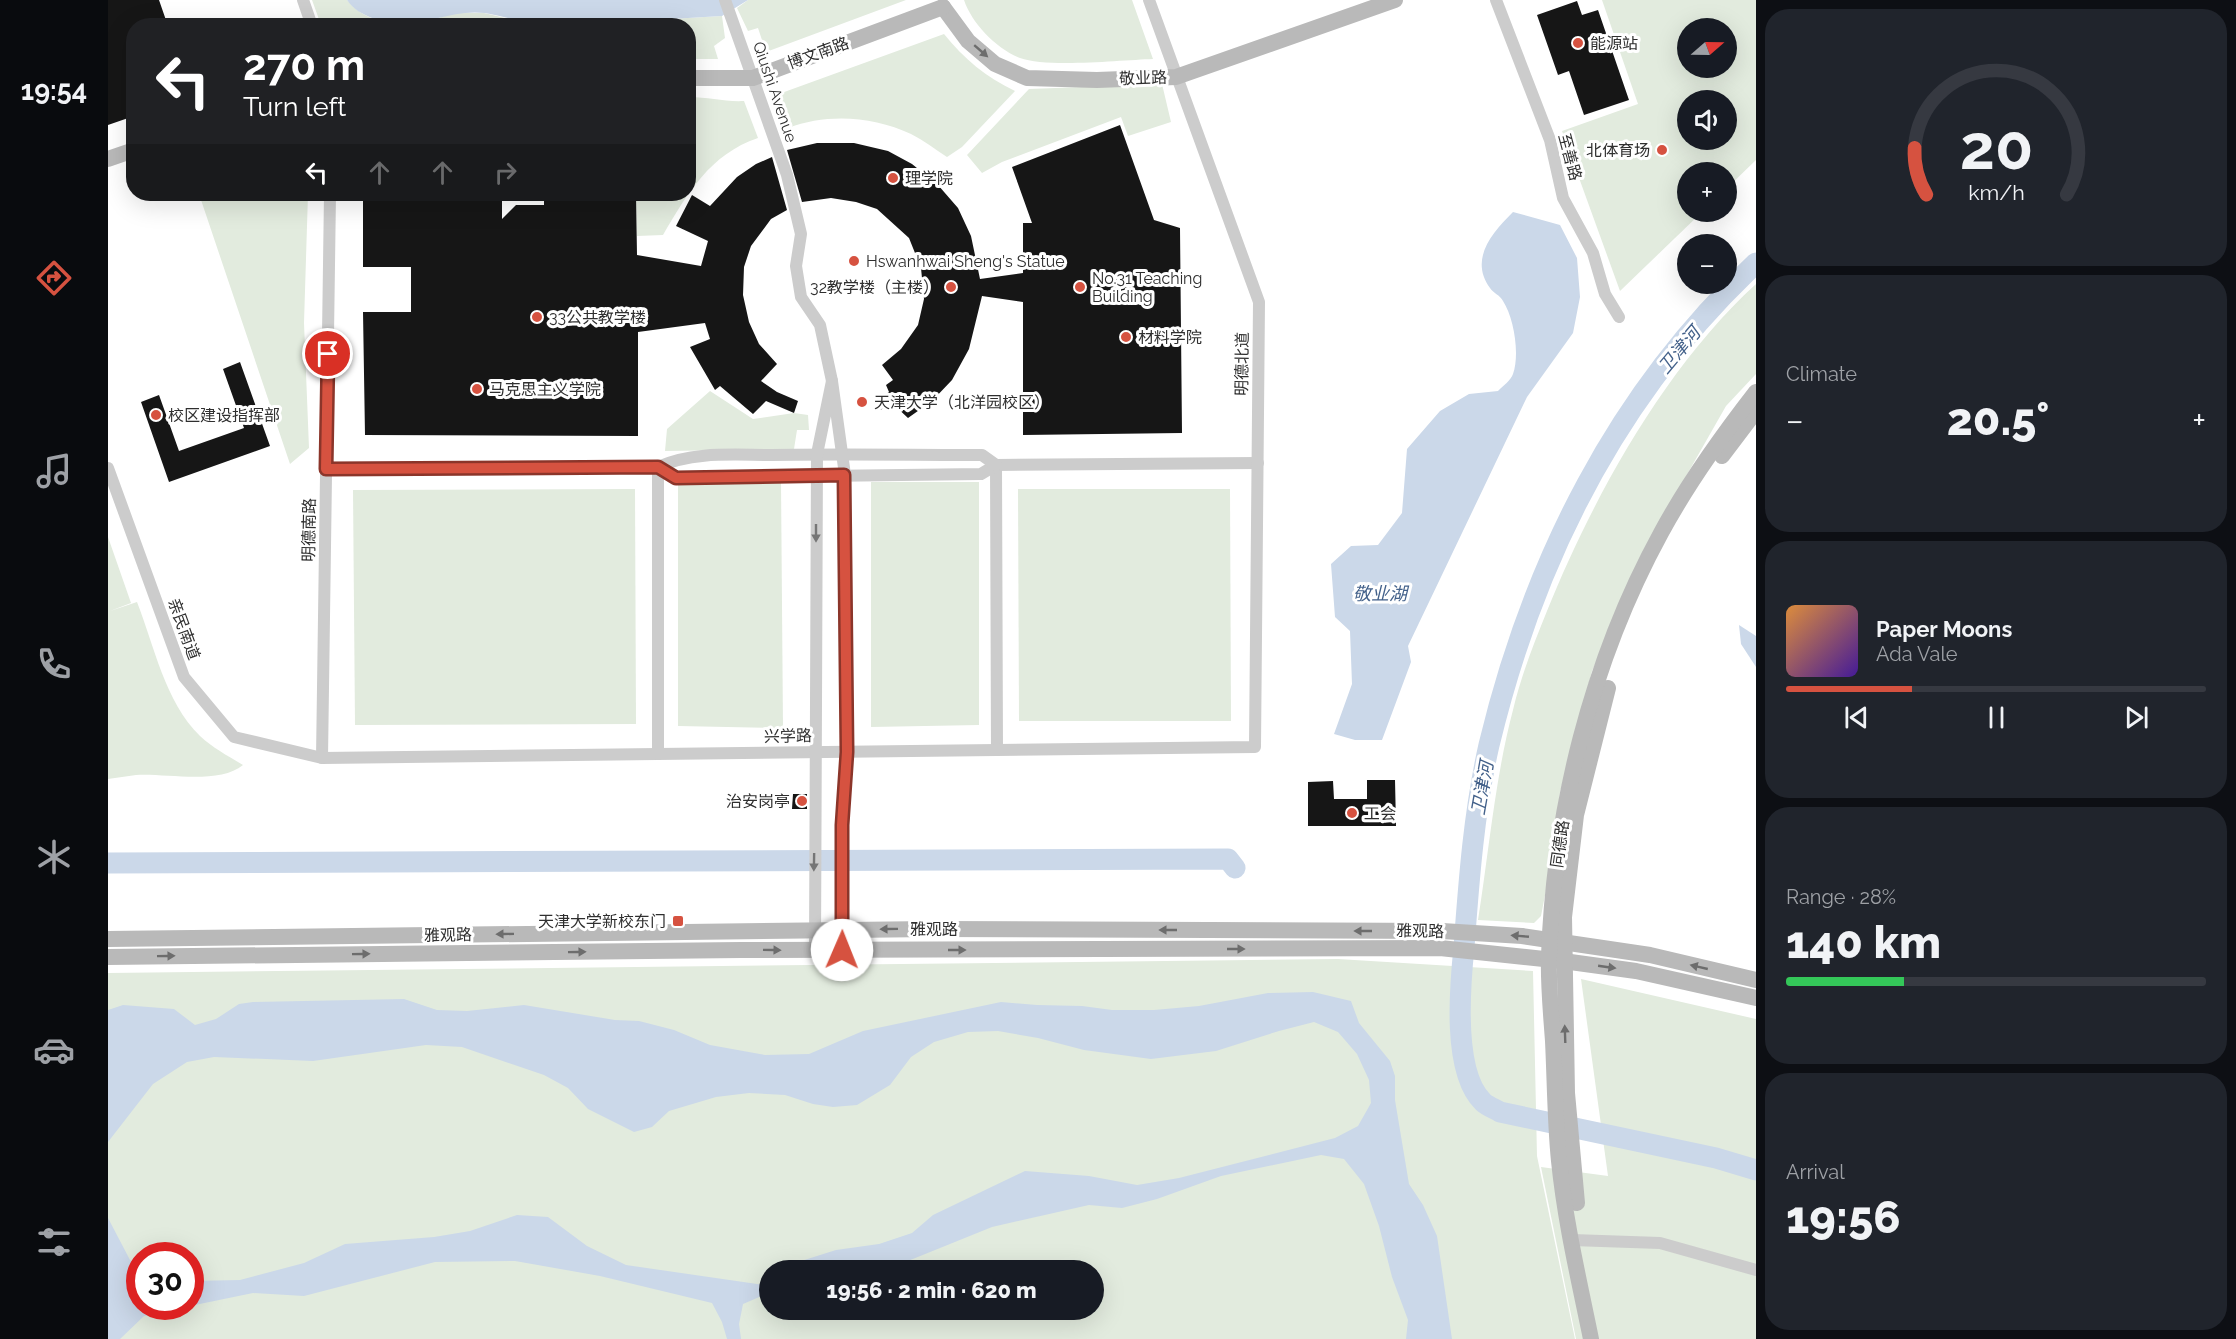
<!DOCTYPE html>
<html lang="en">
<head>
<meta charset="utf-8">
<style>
  body { margin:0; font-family:Raleway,"Noto Sans SC",sans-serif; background:#20242c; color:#f1f3f6; height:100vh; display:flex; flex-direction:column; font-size:22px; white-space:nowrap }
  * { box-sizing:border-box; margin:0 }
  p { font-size:20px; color:#9ea1a6 }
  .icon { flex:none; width:33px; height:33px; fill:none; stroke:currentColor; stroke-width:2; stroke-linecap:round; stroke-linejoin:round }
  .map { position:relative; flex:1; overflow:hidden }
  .side { display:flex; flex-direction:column; gap:9px; padding:9px; background:#0d0f14; width:480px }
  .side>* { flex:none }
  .top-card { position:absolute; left:18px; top:18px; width:570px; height:183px; border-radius:24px; box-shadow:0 6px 24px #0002; background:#202124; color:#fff; overflow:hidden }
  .needle { width:39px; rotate:70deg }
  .tools { position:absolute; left:1569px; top:18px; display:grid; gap:12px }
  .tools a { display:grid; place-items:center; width:60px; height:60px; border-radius:50%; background:#171b24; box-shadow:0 6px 24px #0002; font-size:30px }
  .speed { position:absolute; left:18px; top:1242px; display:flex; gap:12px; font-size:30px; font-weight:700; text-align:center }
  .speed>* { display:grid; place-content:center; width:78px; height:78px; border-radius:50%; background:#171b24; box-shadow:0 6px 24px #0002; line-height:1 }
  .speed .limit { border:9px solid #d22; background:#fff; color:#111 }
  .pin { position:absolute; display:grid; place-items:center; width:51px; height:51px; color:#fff; margin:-26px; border:3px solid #fff; border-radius:50%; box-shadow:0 2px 6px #0007 }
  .me { position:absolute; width:66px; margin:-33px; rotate:1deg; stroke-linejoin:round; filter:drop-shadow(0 0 4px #0008) }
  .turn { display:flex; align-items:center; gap:21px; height:126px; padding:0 18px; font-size:27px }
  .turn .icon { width:78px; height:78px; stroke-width:2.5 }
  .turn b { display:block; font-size:42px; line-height:51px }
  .lanes { display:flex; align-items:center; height:57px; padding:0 18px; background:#0003; justify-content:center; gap:30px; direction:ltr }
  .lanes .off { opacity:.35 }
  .big { font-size:45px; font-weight:800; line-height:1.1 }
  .side .tile { flex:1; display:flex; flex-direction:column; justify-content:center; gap:9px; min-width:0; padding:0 21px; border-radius:24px; background:#20242c }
  .side .dial { align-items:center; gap:0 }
  .dial svg { height:156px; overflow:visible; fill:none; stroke:#363941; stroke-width:7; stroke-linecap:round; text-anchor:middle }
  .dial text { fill:#f1f3f6; stroke:none }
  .song { display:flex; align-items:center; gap:18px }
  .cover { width:72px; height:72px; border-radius:9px; background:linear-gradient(135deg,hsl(30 70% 55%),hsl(260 70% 35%)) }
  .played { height:6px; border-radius:3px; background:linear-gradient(90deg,#d65240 30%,#363941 30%) }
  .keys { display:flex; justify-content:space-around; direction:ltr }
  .heat { display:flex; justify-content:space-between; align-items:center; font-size:33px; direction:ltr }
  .charge { height:9px; border-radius:4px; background:linear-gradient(90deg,#34c759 28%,#363941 0) }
  .trip { position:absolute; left:651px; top:1260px; width:345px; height:60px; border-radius:30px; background:#171b24; box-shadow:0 6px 24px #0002; font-weight:800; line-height:60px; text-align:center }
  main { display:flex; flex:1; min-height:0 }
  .tabs { display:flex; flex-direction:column; width:108px; justify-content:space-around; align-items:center; background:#090b0e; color:#9ea1a6 }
  .tabs .icon { width:42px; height:42px }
  .tabs .selected { color:#d65240 }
  .tabs b { font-size:27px; color:#f1f3f6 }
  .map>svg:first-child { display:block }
</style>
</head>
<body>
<main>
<nav class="tabs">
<b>19:54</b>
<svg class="icon selected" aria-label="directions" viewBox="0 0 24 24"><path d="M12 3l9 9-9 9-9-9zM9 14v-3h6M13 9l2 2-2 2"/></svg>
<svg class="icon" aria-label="music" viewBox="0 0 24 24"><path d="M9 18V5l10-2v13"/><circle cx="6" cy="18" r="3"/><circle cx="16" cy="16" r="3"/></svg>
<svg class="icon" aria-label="phone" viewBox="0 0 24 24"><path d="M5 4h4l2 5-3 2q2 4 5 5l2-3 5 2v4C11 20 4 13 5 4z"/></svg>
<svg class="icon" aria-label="climate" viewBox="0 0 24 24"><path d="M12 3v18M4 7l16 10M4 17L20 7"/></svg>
<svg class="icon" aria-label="car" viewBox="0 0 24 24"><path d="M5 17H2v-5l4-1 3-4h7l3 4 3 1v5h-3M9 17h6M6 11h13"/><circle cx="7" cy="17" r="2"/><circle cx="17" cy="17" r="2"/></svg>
<svg class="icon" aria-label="filters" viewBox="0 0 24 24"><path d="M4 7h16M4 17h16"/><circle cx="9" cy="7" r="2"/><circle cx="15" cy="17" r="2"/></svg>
</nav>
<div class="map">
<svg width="1648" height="1339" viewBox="0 0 1648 1339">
  <rect width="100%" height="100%" fill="#fff"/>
  <g fill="#e2ebde" fill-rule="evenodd">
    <path d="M204,0H239C255,20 279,24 303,25H213Z"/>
    <path d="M640,0H798L658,52L650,28L640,31L629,8Z"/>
    <path d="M856,0H1024L1045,59C1014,60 939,68 912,58C889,49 864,24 856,0Z"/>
    <path d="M1494,0H1648V160L1619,188L1618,172H1580V212H1594L1512,291L1454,131L1530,104ZM1580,28H1618V68H1580ZM1580,100H1618V140H1580Z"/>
    <path d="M347,13H376L426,25L303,26Z"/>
    <path d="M614,16L617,38L606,46L610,59H581L580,26H444Z"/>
    <path d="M836,34C856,59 878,77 907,91L854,147L839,157C827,149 815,140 803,134C765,116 719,113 680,128L668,95Z"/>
    <path d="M1054,84L1063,122L1020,136L1013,117L894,162L874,173L859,155L921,89Z"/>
    <path d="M581,97C600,97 617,102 636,101L650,138C602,154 579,194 555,235L529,236L528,194H580Z"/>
    <path d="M91,194H200L196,323L201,448L182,464Z"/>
    <path d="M1648,284V374L1618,406L1548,529L1484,671L1452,792L1443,864L1433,916L1426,923L1370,920C1381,851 1387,778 1405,710C1413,676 1426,643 1439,611C1485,497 1557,367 1648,284Z"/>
    <path d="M602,391L645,419L686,413L700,415L701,430H689L686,449L557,451L559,429Z"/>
    <path d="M673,482L675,728L570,726V483Z"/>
    <path d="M763,482H871V725L763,727Z"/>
    <path d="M527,489L528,724L247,725L245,490Z"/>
    <path d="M910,489H1122L1123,721H911Z"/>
    <path d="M0,537L23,603L2,611L29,602C46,645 57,702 92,736C105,748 120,756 135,765C111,785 58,773 28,775C19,776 9,778 0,779Z"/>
    <path d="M1230,959L1425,971L1429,1156L1467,1339H0V973ZM32,1256H82V1306H32ZM662,1270H986V1310H662Z"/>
    <path d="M1473,979L1648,1019V1339H1468L1433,1167L1500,1176Z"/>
  </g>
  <g fill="#cbd8e9">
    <path d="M239,0H640L614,16L444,26C420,25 400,17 377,13C336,8 304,36 264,18C253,13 246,10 239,0Z"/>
    <path d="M1405,212L1452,225L1469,258L1472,297L1465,333L1419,397L1300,646L1303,662L1274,740H1247L1226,734L1244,684L1242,631L1227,617L1223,564L1243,546L1270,545L1294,513L1299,449L1332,411L1361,394L1390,391C1395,386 1403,380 1405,374C1412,354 1406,318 1395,301C1392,295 1385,293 1382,288C1361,259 1384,233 1405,212Z"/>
    <path d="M1631,625L1648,636V667L1633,644Z"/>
    <path d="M1205,992L1243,1001L1251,1023L1282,1061L1287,1076V1100L1301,1184L1315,1205L1329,1236L1344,1339H1298L1300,1320L1284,1277L1271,1226L1256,1184L1236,1159L1213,1155L1113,1176L1049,1199L1014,1208L981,1205L884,1227L790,1265L761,1260L724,1270H683L690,1262L728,1250L771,1244L804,1233L825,1215L917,1171L981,1176L1029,1185L1071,1178L1227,1138L1250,1126L1263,1103L1261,1080L1249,1054L1230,1032L1206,1022L1171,1031L1108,1051L1043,1059L976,1050L930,1038L890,1031L860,1032L826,1042L803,1057L782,1085L749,1105L725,1107L705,1104L677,1095L641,1093L608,1097L561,1111L544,1127L526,1132L480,1109L460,1088L436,1075L354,1047L318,1045L205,1061L106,1057L79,1062L45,1084L0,1142V1010L15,1005L66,1009L87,1025L108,1019L131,1004L145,1002L296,999L329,1010L359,1011L416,1005L507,1020L531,1021L566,1030L602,1045L657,1055L701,1054L755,1031L893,1002L929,1005L974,1006L1004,1010H1046L1091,1006L1160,993Z"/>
    <path d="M409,1215L440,1217L479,1246L518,1265L656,1285L661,1283V1293L635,1304L631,1324L633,1339H619L614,1322L604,1303L492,1276L407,1261L327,1262L196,1296L145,1293L82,1306L83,1281L132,1280L196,1263L237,1244L326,1237L362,1231Z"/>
    <path d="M0,1218L22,1260L31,1264L32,1306L82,1307L36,1316L12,1339H0Z"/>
  </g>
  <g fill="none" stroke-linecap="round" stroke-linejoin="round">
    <g stroke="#cbd8e9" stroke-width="21">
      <path d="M1648,263C1509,393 1425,562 1381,745C1366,811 1361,879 1356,947C1352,986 1344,1072 1375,1102C1379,1106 1387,1109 1392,1112L1608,1158L1648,1170"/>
      <path d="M0,863L1120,859L1127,868"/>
    </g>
  </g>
  <g fill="#161616">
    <path d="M0,0H51L60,26H26V116L0,125Z"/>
    <path d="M1469,1L1474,15L1490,10L1521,100L1476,115L1461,71L1450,75L1429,15Z"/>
    <path d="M1012,125L1046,220L1072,228L1074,433L915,435V302L874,296L861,349L844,380L824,401L800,418L785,404L772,410L768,401L781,392L778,385L785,380L774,365L793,349L810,325L816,299L813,268L801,238L769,209L748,202L723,198L694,202L679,150L709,143H746L780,151L804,164L830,185L850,208L863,236L872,279L915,273V223H924L904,167Z"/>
    <path d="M664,157L679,210L663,219L643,246L636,267L635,295L641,322L651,344L669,364L653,381L669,392L690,401L686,413L658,401L645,414L612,386L607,390L582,347L602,339L597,323L530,332V436L257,435L255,312H303V267H255V194H394V219L408,205H436V194H528L529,255L593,266L600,241L568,226L584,195L602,206L629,177L648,164Z"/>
    <path d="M132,362L162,446L61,482L33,402L51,395L71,451L136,428L115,369Z"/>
    <path d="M1259,780H1287L1288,826H1200V782L1225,781L1226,799H1259Z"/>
    <path d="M685,794H699V809H684Z"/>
  </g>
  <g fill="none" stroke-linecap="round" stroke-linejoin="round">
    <g stroke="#ccc" stroke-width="12">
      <path d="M195,0L204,26"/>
      <path d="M617,0L679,175L693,234L688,266L693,297L712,325L724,381"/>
      <path d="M1388,0L1442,140L1455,198L1485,253L1497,294L1511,317"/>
      <path d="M888,465L889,750"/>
      <path d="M550,467L568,478L873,474L888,465L1150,463"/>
      <path d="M0,468L76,677L126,737L214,758L1147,747L1151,302L1041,0"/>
      <path d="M218,469L550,467C585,451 626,455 663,455C733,454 804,455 874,455L888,465"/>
      <path d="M550,754V467"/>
      <path d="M214,758L222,194"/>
      <path d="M707,951L709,454L724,381L737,475L739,752L734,825V950"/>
      <path d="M1464,1240L1552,1243L1648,1270"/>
    </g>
    <g stroke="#b9b9b9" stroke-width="16">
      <path d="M835,7L860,41L887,64L919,78L989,80L1068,77L1287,0"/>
      <path d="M580,78H645L835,7"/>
      <path d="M0,159L26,150"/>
      <path d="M1614,456L1648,411"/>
      <path d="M0,939L824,929L1334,931L1414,936L1488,947L1542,955L1648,980"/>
      <path d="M0,957L633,950L1332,948L1455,961L1528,971L1648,998"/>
      <path d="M1469,1203L1459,1093L1456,917L1468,815L1500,688"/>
      <path d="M1483,1339C1471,1280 1457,1221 1451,1161C1447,1121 1447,1081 1445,1041C1443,1013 1440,984 1441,956C1446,811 1483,661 1553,533C1580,483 1613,437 1648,392"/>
    </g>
  </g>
  <defs><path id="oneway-solid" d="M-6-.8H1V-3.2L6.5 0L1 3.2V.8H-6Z" transform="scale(1.5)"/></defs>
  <g fill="#6d6d6d">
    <use href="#oneway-solid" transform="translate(873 51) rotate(41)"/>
    <use href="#oneway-solid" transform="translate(781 929) rotate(179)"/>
    <use href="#oneway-solid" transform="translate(1060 930) rotate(-180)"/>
    <use href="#oneway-solid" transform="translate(1255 931) rotate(-180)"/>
    <use href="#oneway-solid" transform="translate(397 934) rotate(179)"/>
    <use href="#oneway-solid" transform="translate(1412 936) rotate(-175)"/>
    <use href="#oneway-solid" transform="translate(1128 949)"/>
    <use href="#oneway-solid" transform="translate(664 950) rotate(1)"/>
    <use href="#oneway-solid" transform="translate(849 950)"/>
    <use href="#oneway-solid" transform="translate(469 952) rotate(-1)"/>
    <use href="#oneway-solid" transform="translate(253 954) rotate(-1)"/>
    <use href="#oneway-solid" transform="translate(58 956) rotate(-1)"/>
    <use href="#oneway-solid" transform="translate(1499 967) rotate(8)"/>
    <use href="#oneway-solid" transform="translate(1591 967) rotate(-167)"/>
    <use href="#oneway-solid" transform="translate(1457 1034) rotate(-92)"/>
  </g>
  <g fill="#767676">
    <use href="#oneway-solid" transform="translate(708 533) rotate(90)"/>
    <use href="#oneway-solid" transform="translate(706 862) rotate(91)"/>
  </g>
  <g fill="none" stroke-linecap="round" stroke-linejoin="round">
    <defs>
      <path id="route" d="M220,354L218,469L550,467L568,478L736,475L739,752L734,825V950"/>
    </defs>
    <use href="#route" stroke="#8b352a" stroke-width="15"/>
    <use href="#route" stroke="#d65240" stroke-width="10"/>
  </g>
  <g fill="#d65240" stroke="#fff" stroke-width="2">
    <circle cx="1470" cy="43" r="6"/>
    <circle cx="1554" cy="150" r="6"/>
    <circle cx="785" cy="178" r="6"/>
    <circle cx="746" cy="261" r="6"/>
    <circle cx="843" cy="287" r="6"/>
    <circle cx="972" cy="287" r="6"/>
    <circle cx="429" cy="317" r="6"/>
    <circle cx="1018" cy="337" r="6"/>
    <circle cx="369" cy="389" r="6"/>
    <circle cx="754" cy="402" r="6"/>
    <circle cx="48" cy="415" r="6"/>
    <circle cx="694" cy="801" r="6"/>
    <circle cx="1244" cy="813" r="6"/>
    <rect x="564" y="915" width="12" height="12" rx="3"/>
  </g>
  <g text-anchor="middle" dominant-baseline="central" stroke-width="6" stroke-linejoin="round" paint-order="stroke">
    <g font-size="16" fill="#2f2f2f" stroke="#fff" text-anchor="start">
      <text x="1482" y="43">能源站</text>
      <text x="1542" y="150" text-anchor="end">北体育场</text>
      <text x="797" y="178">理学院</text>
      <text x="758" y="261">Hswanhwai Sheng's Statue</text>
      <text x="984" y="278">No.31 Teaching<tspan x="984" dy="18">Building</tspan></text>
      <text x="831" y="287" text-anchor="end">32教学楼（主楼）</text>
      <text x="441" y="317">33公共教学楼</text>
      <text x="1030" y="337">材料学院</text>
      <text x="381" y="389">马克思主义学院</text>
      <text x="766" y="402">天津大学（北洋园校区）</text>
      <text x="60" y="415">校区建设指挥部</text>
      <text x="682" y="801" text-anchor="end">治安岗亭</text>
      <text x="1256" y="813">工会</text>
      <text x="558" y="921" text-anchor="end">天津大学新校东门</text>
    </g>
    <g font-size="16" fill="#2f2f2f" stroke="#fff">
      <text transform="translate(710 53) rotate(-20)">博文南路</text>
      <text transform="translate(1035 78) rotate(-2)">敬业路</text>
      <text transform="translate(667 92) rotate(71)">Qiushi Avenue</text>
      <text transform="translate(1462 157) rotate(75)">至善路</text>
      <text transform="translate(1134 364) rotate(-89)">明德北道</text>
      <text transform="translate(201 530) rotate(-89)">明德南路</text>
      <text transform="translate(76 629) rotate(70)">亲民南道</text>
      <text transform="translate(680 736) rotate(-1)">兴学路</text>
      <text transform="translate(1452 844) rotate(-82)">同德路</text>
      <text x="826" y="929">雅观路</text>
      <text transform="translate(1312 931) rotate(1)">雅观路</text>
      <text transform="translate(340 935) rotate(-1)">雅观路</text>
    </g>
    <g font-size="18" font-style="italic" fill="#43618a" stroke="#fff">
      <text transform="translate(1571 350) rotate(-50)">卫津河</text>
      <text x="1272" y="593">敬业湖</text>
      <text transform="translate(1374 788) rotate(-80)">卫津河</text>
    </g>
  </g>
</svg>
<div class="tools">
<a><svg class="needle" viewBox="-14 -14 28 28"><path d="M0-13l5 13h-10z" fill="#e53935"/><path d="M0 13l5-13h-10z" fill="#9ea1a6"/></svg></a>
<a><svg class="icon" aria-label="sound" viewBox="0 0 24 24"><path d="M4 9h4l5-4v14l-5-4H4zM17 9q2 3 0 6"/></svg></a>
<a>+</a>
<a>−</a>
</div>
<div class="speed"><div class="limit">30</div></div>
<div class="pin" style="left:220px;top:354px;background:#d93025"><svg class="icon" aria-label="arrive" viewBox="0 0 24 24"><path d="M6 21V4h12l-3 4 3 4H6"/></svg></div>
<svg class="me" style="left:734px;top:950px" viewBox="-20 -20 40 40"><circle r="19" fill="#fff"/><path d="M0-13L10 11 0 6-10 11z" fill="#d65240"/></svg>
<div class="trip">19:56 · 2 min · 620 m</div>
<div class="top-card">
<div class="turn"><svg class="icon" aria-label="left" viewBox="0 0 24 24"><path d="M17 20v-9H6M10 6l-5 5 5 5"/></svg><div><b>270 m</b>Turn left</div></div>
<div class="lanes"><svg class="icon" aria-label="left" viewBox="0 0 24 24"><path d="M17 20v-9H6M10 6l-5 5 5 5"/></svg><svg class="icon off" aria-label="ahead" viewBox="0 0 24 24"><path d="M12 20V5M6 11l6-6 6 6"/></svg><svg class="icon off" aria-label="ahead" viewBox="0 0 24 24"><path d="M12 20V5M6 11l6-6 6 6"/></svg><svg class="icon off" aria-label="right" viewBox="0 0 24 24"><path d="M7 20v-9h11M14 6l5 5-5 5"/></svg></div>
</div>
</div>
<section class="side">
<div class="tile dial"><svg viewBox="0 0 100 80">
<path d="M14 69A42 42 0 1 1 86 69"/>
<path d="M14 69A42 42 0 0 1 8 45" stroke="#d65240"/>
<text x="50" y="56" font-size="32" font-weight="700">20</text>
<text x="50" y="72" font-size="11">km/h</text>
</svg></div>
<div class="tile"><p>Climate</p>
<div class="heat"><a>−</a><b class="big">20.5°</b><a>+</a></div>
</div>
<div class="tile">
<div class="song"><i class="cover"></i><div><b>Paper Moons</b><p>Ada Vale</p></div></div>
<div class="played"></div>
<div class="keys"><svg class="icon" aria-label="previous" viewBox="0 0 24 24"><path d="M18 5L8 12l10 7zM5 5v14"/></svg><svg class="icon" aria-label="pause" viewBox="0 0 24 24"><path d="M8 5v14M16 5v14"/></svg><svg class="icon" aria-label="next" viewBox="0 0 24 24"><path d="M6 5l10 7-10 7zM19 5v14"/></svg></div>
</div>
<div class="tile"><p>Range · 28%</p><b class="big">140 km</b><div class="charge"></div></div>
<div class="tile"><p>Arrival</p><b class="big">19:56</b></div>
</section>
</main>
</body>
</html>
